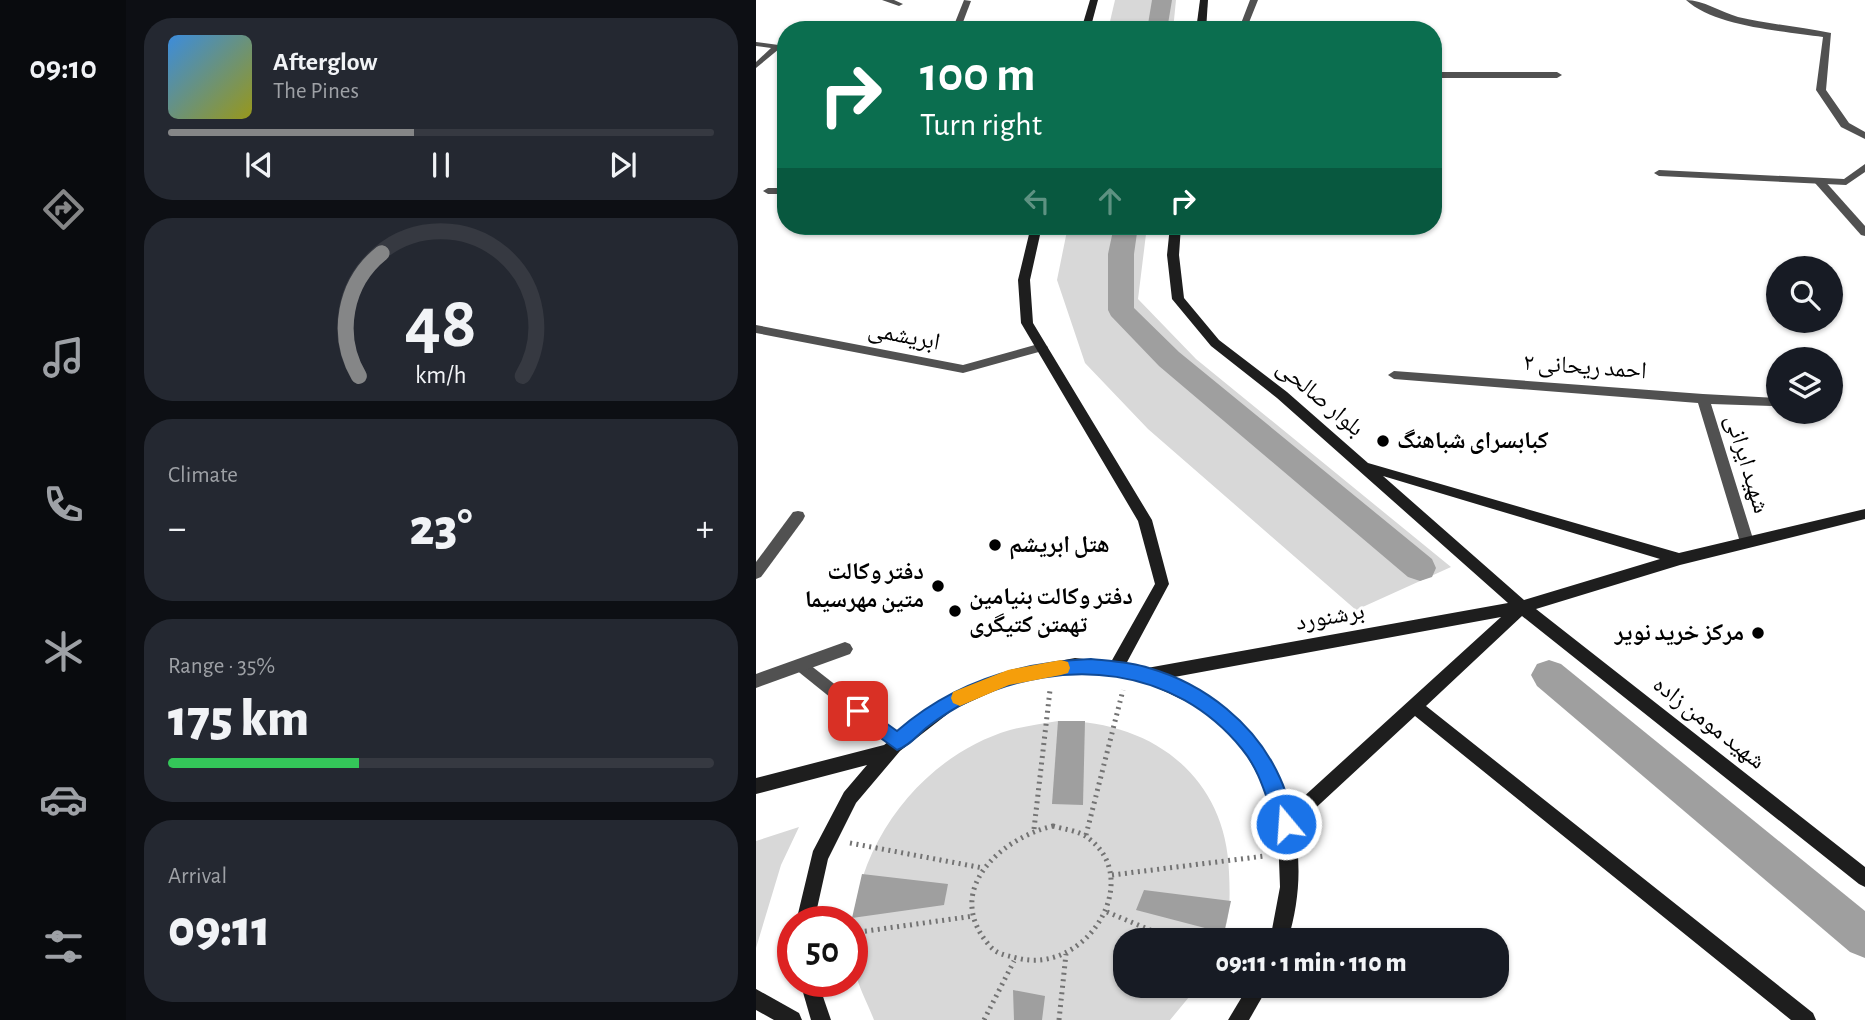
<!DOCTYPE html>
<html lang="en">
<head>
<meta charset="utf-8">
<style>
  body { margin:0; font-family:"Alegreya Sans","Noto Naskh Arabic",sans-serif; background:#242831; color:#f1f3f6; height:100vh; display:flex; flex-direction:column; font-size:26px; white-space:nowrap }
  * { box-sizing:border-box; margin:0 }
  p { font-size:23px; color:#9ea1a6 }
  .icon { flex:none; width:38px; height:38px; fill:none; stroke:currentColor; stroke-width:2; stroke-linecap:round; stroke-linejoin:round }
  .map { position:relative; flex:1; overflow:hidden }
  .panel { display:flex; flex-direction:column; gap:18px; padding:18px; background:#0d0f14; width:630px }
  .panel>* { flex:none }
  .top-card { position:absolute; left:21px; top:21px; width:665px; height:214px; border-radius:28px; box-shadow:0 2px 5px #0004; background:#0b6e4f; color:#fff; overflow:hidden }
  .buttons { position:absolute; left:1010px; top:256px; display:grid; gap:14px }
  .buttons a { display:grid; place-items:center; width:77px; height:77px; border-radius:50%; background:#171b24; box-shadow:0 2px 5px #0004; font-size:35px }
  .speed { position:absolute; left:21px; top:906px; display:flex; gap:14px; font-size:35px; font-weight:700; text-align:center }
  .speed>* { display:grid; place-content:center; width:91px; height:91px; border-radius:50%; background:#171b24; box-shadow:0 2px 5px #0004; line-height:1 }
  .speed .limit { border:10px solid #d22; background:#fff; color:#111 }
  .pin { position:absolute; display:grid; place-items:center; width:60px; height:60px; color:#fff; margin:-30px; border-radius:14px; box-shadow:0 4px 10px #0006 }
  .me { position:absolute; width:77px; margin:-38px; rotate:342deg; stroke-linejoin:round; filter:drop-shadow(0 0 5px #0008) }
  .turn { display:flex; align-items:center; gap:24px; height:147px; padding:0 28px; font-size:32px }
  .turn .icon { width:91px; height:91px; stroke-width:2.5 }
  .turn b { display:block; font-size:49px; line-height:60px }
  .lanes { display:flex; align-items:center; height:66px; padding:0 28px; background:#0003; justify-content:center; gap:35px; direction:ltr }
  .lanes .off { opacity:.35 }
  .big { font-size:52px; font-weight:800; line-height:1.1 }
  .panel .card { flex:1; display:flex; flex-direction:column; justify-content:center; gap:10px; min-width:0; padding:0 24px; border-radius:28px; background:#242831 }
  .panel .dial { align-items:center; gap:0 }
  .dial svg { height:182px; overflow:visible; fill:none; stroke:#363941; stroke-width:7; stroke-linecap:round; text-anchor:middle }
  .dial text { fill:#f1f3f6; stroke:none }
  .song { display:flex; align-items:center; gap:21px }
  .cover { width:84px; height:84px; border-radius:10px; background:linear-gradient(135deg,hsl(210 70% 55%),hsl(60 70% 35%)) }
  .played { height:7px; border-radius:4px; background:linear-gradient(90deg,#858687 45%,#363941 45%) }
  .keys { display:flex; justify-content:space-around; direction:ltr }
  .heat { display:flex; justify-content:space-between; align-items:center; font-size:38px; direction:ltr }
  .charge { height:10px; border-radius:5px; background:linear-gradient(90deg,#34c759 35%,#363941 0) }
  .trip { position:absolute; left:357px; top:928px; width:396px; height:70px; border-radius:28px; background:#171b24; box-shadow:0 2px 5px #0004; font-weight:800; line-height:70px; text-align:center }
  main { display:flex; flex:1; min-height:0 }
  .tabs { display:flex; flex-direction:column; width:126px; justify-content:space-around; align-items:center; background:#090b0e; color:#9ea1a6 }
  .tabs .icon { width:49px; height:49px }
  .tabs .selected { color:#858687 }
  .tabs b { font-size:32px; color:#f1f3f6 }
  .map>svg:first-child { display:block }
</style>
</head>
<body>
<main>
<nav class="tabs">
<b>09:10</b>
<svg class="icon selected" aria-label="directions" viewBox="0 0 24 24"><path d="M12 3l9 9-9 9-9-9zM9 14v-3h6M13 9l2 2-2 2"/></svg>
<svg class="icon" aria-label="music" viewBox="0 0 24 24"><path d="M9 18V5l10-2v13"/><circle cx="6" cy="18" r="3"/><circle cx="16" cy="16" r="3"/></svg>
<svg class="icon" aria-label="phone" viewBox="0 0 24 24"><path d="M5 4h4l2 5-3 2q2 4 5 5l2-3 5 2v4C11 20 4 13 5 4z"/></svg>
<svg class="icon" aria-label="climate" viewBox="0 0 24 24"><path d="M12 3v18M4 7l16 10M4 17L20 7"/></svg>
<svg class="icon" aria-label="car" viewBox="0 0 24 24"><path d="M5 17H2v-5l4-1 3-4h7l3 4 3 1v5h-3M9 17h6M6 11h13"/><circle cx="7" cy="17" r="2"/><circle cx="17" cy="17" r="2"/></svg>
<svg class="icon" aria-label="filters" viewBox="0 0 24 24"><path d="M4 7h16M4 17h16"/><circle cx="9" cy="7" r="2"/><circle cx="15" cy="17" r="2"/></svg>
</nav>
<section class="panel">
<div class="card">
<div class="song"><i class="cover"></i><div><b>Afterglow</b><p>The Pines</p></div></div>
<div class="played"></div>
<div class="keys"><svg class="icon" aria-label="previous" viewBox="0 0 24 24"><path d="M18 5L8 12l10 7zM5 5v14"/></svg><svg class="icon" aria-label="pause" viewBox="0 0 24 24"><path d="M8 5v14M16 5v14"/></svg><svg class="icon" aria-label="next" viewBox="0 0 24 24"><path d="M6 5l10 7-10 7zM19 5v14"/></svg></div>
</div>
<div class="card dial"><svg viewBox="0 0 100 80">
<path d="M14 69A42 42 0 1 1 86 69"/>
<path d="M14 69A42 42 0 0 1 24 15" stroke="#858687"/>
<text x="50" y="56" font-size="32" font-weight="700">48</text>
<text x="50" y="72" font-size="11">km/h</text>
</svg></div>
<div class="card"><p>Climate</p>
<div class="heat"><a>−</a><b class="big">23°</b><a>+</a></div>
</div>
<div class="card"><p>Range · 35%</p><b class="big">175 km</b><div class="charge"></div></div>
<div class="card"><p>Arrival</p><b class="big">09:11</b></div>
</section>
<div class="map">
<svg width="1109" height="1020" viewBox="0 0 1109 1020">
  <rect width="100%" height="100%" fill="#fff"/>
  <g fill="#d8d8d8">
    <path d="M359,0H420L417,30H352Z"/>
    <path d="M312,226H391L382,299L440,359L695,567L600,610L392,429L329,363L301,280Z"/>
    <path d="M302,721C394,720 470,775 473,872C474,895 475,918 465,940H369V985H443L414,1020H118C112,1004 102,987 99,970C82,868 155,759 254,730C269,726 286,724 302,721Z"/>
    <path d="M43,827L25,865L0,948V841Z"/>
  </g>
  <g fill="#9f9f9f">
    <path d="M302,721H329L327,805L296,804Z"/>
    <path d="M106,874L192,884L188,905L96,918Z"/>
    <path d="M388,890L475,901L468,933L380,910Z"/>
    <path d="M257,990L289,996L286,1020H258Z"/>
  </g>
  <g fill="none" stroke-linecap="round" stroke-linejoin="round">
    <g fill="#9f9f9f" fill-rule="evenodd">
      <path d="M396,0H416L411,30H391Z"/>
      <path d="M358,226H382L378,254V308L423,352L676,559L680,568L676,577L664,581L652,577L403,366L355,316L352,310V254Z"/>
      <path d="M793,660L805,664L1109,911V958L1094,952L781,686L775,675L781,664Z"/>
    </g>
    <g stroke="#737373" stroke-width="5" stroke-dasharray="2 4.5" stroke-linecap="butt">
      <path d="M297,826C307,829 324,831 332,838C389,879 331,976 261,958C249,955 240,954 233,945C186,890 245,838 297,826Z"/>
      <path d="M278,829L294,690"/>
      <path d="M330,835L367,690"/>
      <path d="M94,843L227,868"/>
      <path d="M356,875L509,856"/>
      <path d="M351,912L418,940"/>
      <path d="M96,933L218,916"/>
      <path d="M228,1020L258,961"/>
      <path d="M303,1020L310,954"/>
    </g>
    <g fill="#515151" fill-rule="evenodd">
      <path d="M126,0H138L147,4L143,6Z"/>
      <path d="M208,0L215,1L204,30H196Z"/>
      <path d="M494,0H502L490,30H470L484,26Z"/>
      <path d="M0,42L30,46V50L23,49L0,68V62L15,48L0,46Z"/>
      <path d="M1109,164V172L1090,185L903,176L898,173L903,170L1088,179Z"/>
      <path d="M30,188V194H12L7,191L12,188Z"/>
      <path d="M44,659L49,661L146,737L148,742L146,747L141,749L136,747L39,669L37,665L39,661Z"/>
    </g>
    <g fill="#515151" fill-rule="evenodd">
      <path d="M930,0C947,0 965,12 982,17C1013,24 1044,27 1075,33L1070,90L1093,123L1109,132V139L1085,127L1060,90L1067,37C1028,31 959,27 930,0Z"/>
      <path d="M677,72H801L806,75L801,78H677Z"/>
      <path d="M1063,178L1067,179L1109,226V236L1105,235L1059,183V179Z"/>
      <path d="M0,325L207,365L286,343L292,347L290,350L207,373L0,333Z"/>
      <path d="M638,371L947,394L1021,398L1022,402L1016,406L955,404L998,542L996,546H986L984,542L942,403L638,379L632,375Z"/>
      <path d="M42,511L47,512L49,516L47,520L5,577L0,579V562L37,512Z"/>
      <path d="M89,642L94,644L97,649L94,654L0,688V674Z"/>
    </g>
    <g fill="#1e1e1e" fill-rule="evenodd">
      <path d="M334,0H342L334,30H325Z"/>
      <path d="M444,0H452L450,30H440Z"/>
      <path d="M275,226H286L274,280L277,323L396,520L413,584L370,664L391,668L752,603L521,398L455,346L416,299L411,255L414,226H425L423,255L428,298L463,340L531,392L612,463L923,553L1109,509V519L924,565L780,609L1109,867V887L1103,884L766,616L670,706L1057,1013L1060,1020H1035L659,716L538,828C546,866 543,903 532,940H514L524,887L522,834L508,786L487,749L466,726L440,706L382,679L319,671L256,683L198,709L144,751L100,803L72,859L58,922H40L57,851L88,792L111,765L0,794V778L128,745L187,699L254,670L319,658L355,662L399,584L382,521L265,323L262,280ZM627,476L904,559L768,600ZM745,617L533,810C521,765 493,721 452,696C440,689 426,684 413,678Z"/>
      <path d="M44,982H62L75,1020H55Z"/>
      <path d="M493,985H513L493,1020H472Z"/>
      <path d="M0,989L43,1013L46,1020H18L0,1010Z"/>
    </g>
  </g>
  <path fill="#1a73e8" stroke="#114b97" stroke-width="2" d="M335,659C354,661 375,662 393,668C449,684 500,724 524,778C531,793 535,809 540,824L537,831L530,833L523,831C511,803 506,773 486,749C419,666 308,656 215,700C200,707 183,718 170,728C161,736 153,746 141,750L96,717L93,711L96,705L102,703L141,731C196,683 263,662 335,659Z"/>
  <path fill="#f59e0b" d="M305,660L312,662L314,668L312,673L305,675L253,685L204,706L197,703L195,698L197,692L252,670Z"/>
  <g fill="#000" stroke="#fff" stroke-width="2.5">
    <circle cx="627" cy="441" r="7"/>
    <circle cx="239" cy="545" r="7"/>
    <circle cx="182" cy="586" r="7"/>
    <circle cx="199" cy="611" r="7"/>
    <circle cx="1002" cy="633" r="7"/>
  </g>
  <g text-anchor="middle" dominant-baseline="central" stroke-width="6" stroke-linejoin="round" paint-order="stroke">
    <g font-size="24" fill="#000" stroke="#fff">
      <text transform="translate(148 336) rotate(11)">ابریشمی</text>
      <text transform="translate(829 367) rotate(4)">احمد ریحانی ۲</text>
      <text transform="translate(564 398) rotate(40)">بلوار صالحی</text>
      <text transform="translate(991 464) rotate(73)">شهید ایرانی</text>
      <text transform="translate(574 617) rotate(-10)">برشنورد</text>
      <text transform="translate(953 723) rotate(38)">شهید مومن زاده</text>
    </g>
    <g font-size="24" font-weight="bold" fill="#000" stroke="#fff" text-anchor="start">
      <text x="641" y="441">کبابسرای شباهنگ</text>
      <text x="253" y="545">هتل ابریشم</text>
      <text x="168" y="572" text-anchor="end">دفتر وکالت<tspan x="168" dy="28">متین مهرسیما</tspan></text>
      <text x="213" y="597">دفتر وکالت بنیامین<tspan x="213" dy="28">تهمتن کتیگری</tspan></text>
      <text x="988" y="633" text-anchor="end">مرکز خرید نویر</text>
    </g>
  </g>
</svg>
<div class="buttons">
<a><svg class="icon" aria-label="search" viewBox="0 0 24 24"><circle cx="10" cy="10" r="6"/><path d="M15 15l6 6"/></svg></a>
<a><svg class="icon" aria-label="layers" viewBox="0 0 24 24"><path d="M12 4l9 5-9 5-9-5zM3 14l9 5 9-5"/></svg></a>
</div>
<div class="speed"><div class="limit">50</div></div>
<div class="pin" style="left:102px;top:711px;background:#d93025"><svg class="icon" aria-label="arrive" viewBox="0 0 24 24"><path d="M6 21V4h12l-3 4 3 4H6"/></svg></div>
<svg class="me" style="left:530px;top:824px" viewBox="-20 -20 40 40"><circle r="17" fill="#1a73e8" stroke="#fff" stroke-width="3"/><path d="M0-11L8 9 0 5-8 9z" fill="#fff"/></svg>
<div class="trip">09:11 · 1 min · 110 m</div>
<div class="top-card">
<div class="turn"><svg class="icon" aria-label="right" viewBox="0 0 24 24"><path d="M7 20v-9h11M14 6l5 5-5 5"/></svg><div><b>100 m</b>Turn right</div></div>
<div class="lanes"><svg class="icon off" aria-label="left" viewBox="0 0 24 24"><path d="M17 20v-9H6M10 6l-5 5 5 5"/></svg><svg class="icon off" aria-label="ahead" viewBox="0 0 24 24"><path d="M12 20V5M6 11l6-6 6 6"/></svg><svg class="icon" aria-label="right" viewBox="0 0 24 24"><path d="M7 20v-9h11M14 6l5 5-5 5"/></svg></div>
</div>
</div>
</main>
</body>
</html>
